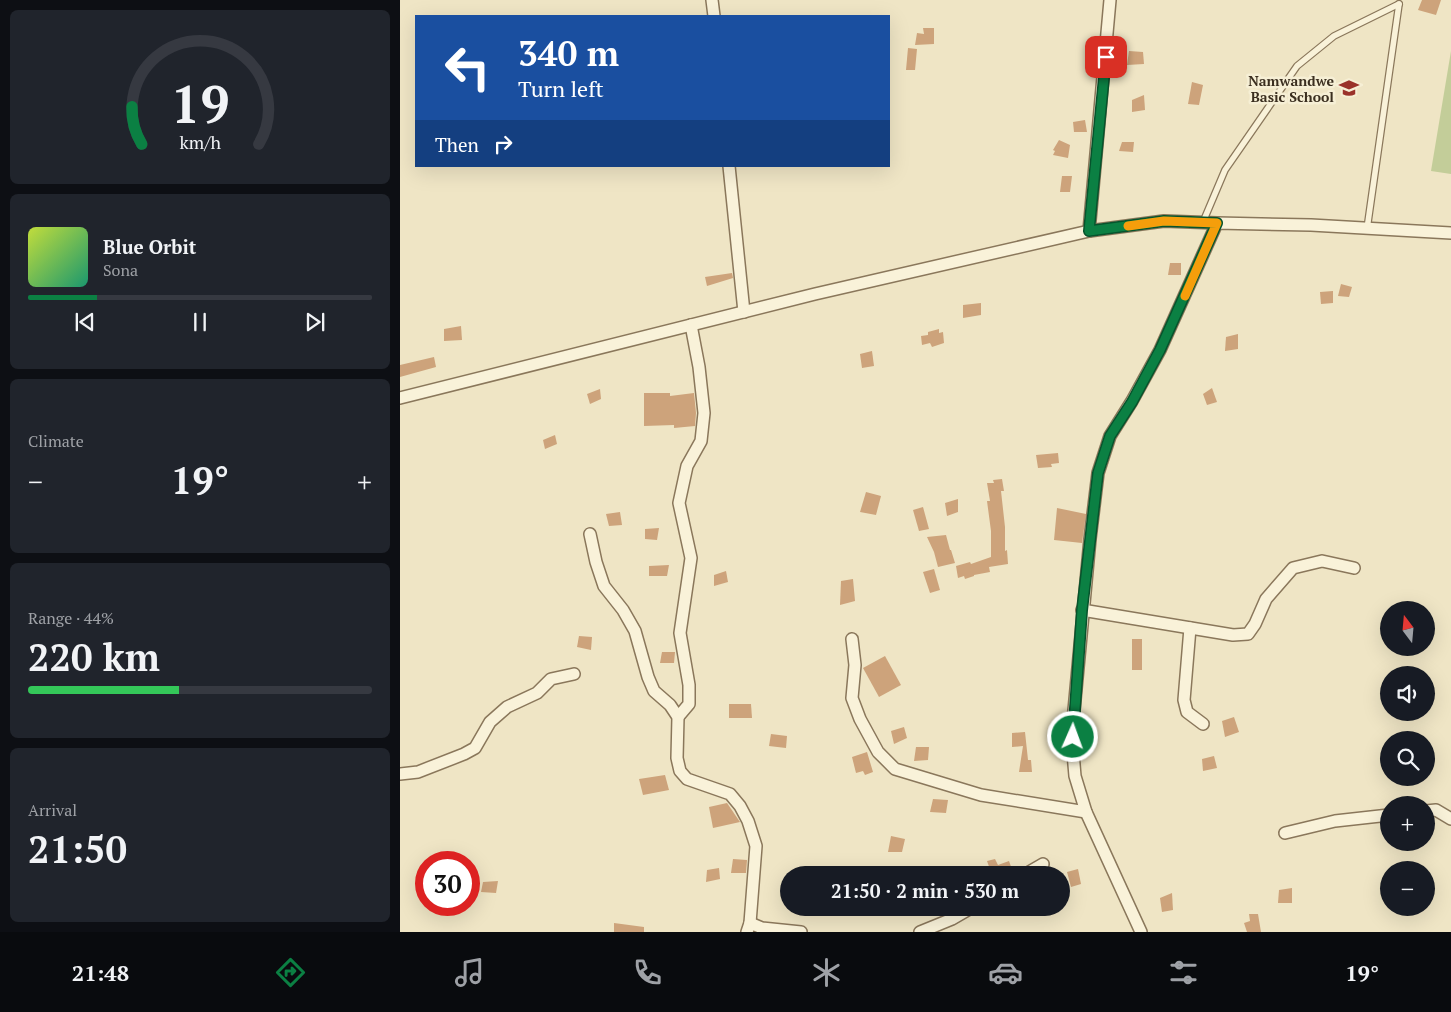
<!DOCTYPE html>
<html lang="en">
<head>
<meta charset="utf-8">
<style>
  body { margin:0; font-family:"PT Serif",serif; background:#20242c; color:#f1f3f6; height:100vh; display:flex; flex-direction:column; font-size:19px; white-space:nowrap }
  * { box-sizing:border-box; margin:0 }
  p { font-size:16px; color:#9ea1a6 }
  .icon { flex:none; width:28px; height:28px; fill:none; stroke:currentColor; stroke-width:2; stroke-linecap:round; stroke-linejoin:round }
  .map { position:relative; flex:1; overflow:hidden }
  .panel { display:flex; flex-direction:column; gap:10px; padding:10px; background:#0d0f14; width:400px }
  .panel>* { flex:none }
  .top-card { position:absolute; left:15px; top:15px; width:475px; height:152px; border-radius:0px; box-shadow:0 5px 20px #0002; background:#1a4fa0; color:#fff; overflow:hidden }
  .needle { width:32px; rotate:344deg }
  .buttons { position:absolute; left:980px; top:601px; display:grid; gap:10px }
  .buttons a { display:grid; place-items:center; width:55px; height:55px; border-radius:50%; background:#171b24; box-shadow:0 5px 20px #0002; font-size:25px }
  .speed { position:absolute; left:15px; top:851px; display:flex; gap:10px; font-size:25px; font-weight:700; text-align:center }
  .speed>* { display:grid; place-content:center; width:65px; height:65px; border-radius:50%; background:#171b24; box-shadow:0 5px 20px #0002; line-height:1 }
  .speed .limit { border:8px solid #d22; background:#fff; color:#111 }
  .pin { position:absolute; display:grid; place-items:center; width:42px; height:42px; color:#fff; margin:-21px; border-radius:10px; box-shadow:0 2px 8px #0006 }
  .me { position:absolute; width:55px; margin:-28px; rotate:2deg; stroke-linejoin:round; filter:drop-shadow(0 0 4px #0008) }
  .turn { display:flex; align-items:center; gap:18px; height:105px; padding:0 20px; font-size:22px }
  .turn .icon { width:65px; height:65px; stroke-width:2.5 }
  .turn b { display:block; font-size:35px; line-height:42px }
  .then { display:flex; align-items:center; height:48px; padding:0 20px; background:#0003; gap:10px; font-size:19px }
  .big { font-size:38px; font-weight:700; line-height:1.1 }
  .panel .widget { flex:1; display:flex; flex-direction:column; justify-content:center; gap:8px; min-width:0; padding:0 18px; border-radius:8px; background:#20242c }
  .panel .dial { align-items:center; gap:0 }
  .dial svg { height:130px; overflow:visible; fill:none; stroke:#363941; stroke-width:7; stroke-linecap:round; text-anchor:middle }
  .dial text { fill:#f1f3f6; stroke:none }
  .song { display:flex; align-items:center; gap:15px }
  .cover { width:60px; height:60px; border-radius:8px; background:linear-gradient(135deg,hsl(70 70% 55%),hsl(160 70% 35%)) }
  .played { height:5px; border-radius:2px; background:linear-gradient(90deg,#0b8043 20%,#363941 20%) }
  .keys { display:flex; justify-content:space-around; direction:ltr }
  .heat { display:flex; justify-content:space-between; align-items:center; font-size:28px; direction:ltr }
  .charge { height:8px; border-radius:4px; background:linear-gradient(90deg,#34c759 44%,#363941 0) }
  .trip { position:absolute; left:380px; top:866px; width:290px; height:50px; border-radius:25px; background:#171b24; box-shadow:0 5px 20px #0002; font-weight:700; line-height:50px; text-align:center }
  .tabs { display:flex; height:80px; justify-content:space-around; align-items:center; background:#090b0e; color:#9ea1a6 }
  .tabs .icon { width:35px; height:35px }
  .tabs .selected { color:#0b8043 }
  .tabs b { font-size:22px; color:#f1f3f6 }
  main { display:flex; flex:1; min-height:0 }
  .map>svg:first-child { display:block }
</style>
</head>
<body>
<main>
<section class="panel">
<div class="widget dial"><svg viewBox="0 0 100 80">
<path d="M14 69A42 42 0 1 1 86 69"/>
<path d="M14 69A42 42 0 0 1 8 46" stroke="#0b8043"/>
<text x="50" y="56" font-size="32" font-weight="700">19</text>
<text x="50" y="72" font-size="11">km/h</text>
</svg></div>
<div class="widget">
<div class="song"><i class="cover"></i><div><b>Blue Orbit</b><p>Sona</p></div></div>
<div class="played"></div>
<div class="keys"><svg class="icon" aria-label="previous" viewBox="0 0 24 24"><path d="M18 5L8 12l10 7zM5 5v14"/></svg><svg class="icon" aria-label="pause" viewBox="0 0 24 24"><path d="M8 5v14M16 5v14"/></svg><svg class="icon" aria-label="next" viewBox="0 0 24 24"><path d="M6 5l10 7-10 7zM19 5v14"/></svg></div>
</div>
<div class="widget"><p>Climate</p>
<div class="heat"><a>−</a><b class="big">19°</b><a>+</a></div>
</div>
<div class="widget"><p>Range · 44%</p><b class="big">220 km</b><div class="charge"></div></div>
<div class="widget"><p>Arrival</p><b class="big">21:50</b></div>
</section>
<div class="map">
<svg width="1051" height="932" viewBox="0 0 1051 932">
  <rect width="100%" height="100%" fill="#efe5c5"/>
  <path fill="#c3cd99" d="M1051,51V174L1031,171Z"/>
  <g fill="#cda37b">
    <path d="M1022,0H1041L1036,15L1018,10Z"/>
    <path d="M523,28H534V44L515,45L517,33L524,34Z"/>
    <path d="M508,48L517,49L515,70H506Z"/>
    <path d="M729,51L743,52L744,64L727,65Z"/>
    <path d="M792,82L803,85L799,105L788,104Z"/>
    <path d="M744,95L745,110L732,112V100Z"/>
    <path d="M685,120L687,132H674L673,122Z"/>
    <path d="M659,140L670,145L668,158L653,155L655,151L653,150Z"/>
    <path d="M722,142H734L733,152L719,151Z"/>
    <path d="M662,176H672L670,192H660Z"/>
    <path d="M770,263H781V275H768Z"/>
    <path d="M332,273L333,278L307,286L305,277Z"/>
    <path d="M941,284L952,287L949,297L938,296Z"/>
    <path d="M933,291V303L921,304L920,292Z"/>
    <path d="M581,303V315L563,318V305Z"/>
    <path d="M61,326L62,340L44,341V329Z"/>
    <path d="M539,329V333L543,332L544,343L532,347L530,343L522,345L521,336L528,335V332Z"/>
    <path d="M838,334V349L825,351L826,337Z"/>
    <path d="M472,351L474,366L462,368L460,354Z"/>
    <path d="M34,357L36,367L0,377V365Z"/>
    <path d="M812,388L817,402L807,405L803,394Z"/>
    <path d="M200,389L201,399L190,404L187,394Z"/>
    <path d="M244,393H270V396L294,393L296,413L295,426L274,428V425L244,426Z"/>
    <path d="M155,435L157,444L145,449L143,440Z"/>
    <path d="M658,453L659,463L651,464L652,467L638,468L636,455Z"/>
    <path d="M602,479L604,491H601L605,527V551L607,550L608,564L589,567L590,572L574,575V576L565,579L564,576L558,578L556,566L570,562L571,564L591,557V531L587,501H590L587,483H594L593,480Z"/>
    <path d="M466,492L481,496L476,515L460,512Z"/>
    <path d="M558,499V512L547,516L545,503Z"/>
    <path d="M523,507L529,529L519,531L513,510Z"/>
    <path d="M657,508L686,514L682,543L654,540Z"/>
    <path d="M220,512L222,525L209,526L206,514Z"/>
    <path d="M259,528L257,540L245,539V529Z"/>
    <path d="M546,535L550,550H551L555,563L538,567L534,552L527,537Z"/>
    <path d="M269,565L267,576H249V566Z"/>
    <path d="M534,569L540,590L530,593L523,572Z"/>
    <path d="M326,571L328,582L314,586V575Z"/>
    <path d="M453,579L455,601L440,605L441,581Z"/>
    <path d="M179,636L192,637L191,650L177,647Z"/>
    <rect x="732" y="639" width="10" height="31"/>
    <path d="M262,652H275L274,663H260Z"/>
    <path d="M485,656L501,685L479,697L463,668Z"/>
    <path d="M329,704H351L352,718H329Z"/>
    <path d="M834,717L839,732L825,737L822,721Z"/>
    <path d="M504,727L507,738L494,744L491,731Z"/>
    <path d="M625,732L628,760H631L632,772H619L623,746L612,747V733Z"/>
    <path d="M371,734L387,736L386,748L369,746Z"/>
    <path d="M516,747H529L528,760L514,761Z"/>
    <path d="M467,752L473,772L465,775L463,771L456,773L452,757Z"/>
    <path d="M814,756L817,768L803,771L802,759Z"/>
    <path d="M265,775L269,790L243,795L239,779Z"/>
    <path d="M533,799L548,800L546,813L530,812Z"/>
    <path d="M327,803L340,822L313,828L309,807Z"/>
    <path d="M491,836L505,839L502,852H488Z"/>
    <path d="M333,859L347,860L346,873H331Z"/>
    <path d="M595,859L598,865L609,861L614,875H592L587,861Z"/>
    <path d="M319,868L320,879L306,882L307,870Z"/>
    <path d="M678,869L681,884L671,887L667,872Z"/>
    <path d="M98,881L96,893L81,892L83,882Z"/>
    <path d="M892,888V903H878L879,890Z"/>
    <path d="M772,893L773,910L762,912L760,898Z"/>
    <path d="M849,914H858L861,932H847L844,923L850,921Z"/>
    <path d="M214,923L244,927V932H214Z"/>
  </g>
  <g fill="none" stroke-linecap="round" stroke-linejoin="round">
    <defs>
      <g id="lane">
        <path d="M803,222L825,170L897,66L934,36L999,4"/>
        <path d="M967,229L999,4"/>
      </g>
      <g id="street">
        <path d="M312,0L314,16"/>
        <path d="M329,166L344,312"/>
        <path d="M689,231L710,0"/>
        <path d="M0,398L415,294L689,231L764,221L817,223"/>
        <path d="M190,534L196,562L204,586L223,610L235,631L248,677L254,691L270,705L278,717L277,758L280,771L287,779L330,794L340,806L348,821L356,846L350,923"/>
        <path d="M682,610L833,635L848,634L855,624L866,599L893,568L922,561L954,568"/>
        <path d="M790,628L784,700L787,712L803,724"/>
        <path d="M452,639L455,665L452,698L460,719L478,752L495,769L581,795L686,812"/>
        <path d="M278,717L289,704V685L280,633L291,558L279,503L287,466L301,441L304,413L299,367L291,325"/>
        <path d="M0,774L18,772L64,754L75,748L90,722L107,707L137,693L151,679L174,674"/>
        <path d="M1026,811L1036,810L1051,819"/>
        <path d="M885,833L935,821L989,815"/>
        <path d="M624,875L643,864"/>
        <path d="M347,932L350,923L362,928L401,932"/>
        <path d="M520,932L552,919L571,908"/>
        <path d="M741,932L686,812L675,776L673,753V721L690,539L698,473L710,436L732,401L760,350L817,223L911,225L1051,233"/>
      </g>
    </defs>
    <use href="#lane" stroke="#8a775b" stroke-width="8"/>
    <use href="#street" stroke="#8a775b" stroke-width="14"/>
    <use href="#lane" stroke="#f9f2d9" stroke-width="5.5"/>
    <use href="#street" stroke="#f9f2d9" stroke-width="11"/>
  </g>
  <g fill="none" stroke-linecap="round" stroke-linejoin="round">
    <defs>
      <path id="route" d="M673,737L682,610L698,473L710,436L732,402L760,350L817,223L764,221L689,231L706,57"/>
    </defs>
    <use href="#route" stroke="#07532c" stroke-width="12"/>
    <use href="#route" stroke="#0b8043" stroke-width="9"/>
    <path stroke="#f59e0b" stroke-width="9" d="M728,226L764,221L817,223L785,296"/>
  </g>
  <defs>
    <symbol id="school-bare" viewBox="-9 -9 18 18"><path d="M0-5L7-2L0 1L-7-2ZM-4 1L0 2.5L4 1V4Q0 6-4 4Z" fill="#9a322a" stroke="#f6efd5" stroke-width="2.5" paint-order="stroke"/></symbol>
  </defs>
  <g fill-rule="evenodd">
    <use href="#school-bare" x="935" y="74" width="28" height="28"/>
  </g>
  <g text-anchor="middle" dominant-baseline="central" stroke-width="5" stroke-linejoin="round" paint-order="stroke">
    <g font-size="14" font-weight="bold" fill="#3a2e1f" stroke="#f6efd5" text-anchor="end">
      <text x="934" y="80">Namwandwe<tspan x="934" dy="16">Basic School</tspan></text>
    </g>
  </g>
</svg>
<div class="buttons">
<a><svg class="needle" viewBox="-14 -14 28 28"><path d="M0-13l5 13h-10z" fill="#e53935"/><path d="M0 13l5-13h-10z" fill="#9ea1a6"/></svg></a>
<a><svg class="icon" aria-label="sound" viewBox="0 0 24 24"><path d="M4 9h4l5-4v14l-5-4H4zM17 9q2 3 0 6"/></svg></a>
<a><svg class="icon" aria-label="search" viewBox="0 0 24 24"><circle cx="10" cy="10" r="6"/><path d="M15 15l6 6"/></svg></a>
<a>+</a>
<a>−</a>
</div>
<div class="speed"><div class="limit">30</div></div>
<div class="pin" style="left:706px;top:57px;background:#d93025"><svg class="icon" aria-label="arrive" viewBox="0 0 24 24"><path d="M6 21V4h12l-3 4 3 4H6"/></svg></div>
<svg class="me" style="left:673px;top:737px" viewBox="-20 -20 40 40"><circle r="17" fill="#0b8043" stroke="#fff" stroke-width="3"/><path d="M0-11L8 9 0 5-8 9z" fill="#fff"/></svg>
<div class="trip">21:50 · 2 min · 530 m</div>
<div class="top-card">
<div class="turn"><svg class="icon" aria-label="left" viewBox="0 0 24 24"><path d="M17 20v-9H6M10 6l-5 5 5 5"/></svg><div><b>340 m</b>Turn left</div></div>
<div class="then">Then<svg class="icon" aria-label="right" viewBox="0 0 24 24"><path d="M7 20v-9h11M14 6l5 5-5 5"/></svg></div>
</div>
</div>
</main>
<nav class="tabs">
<b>21:48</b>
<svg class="icon selected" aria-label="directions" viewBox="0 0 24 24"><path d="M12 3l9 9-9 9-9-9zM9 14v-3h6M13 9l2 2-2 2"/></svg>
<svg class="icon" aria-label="music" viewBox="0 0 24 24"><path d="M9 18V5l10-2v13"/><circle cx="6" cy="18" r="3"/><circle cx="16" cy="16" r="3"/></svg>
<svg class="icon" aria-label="phone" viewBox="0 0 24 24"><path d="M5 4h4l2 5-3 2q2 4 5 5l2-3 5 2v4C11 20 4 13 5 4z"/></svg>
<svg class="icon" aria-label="climate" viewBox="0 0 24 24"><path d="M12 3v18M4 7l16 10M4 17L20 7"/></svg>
<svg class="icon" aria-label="car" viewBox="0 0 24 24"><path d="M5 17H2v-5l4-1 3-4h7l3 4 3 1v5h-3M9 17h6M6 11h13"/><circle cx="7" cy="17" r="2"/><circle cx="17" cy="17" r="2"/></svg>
<svg class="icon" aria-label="filters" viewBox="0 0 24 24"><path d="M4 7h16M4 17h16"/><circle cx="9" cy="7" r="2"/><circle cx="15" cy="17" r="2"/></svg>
<b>19°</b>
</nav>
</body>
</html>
